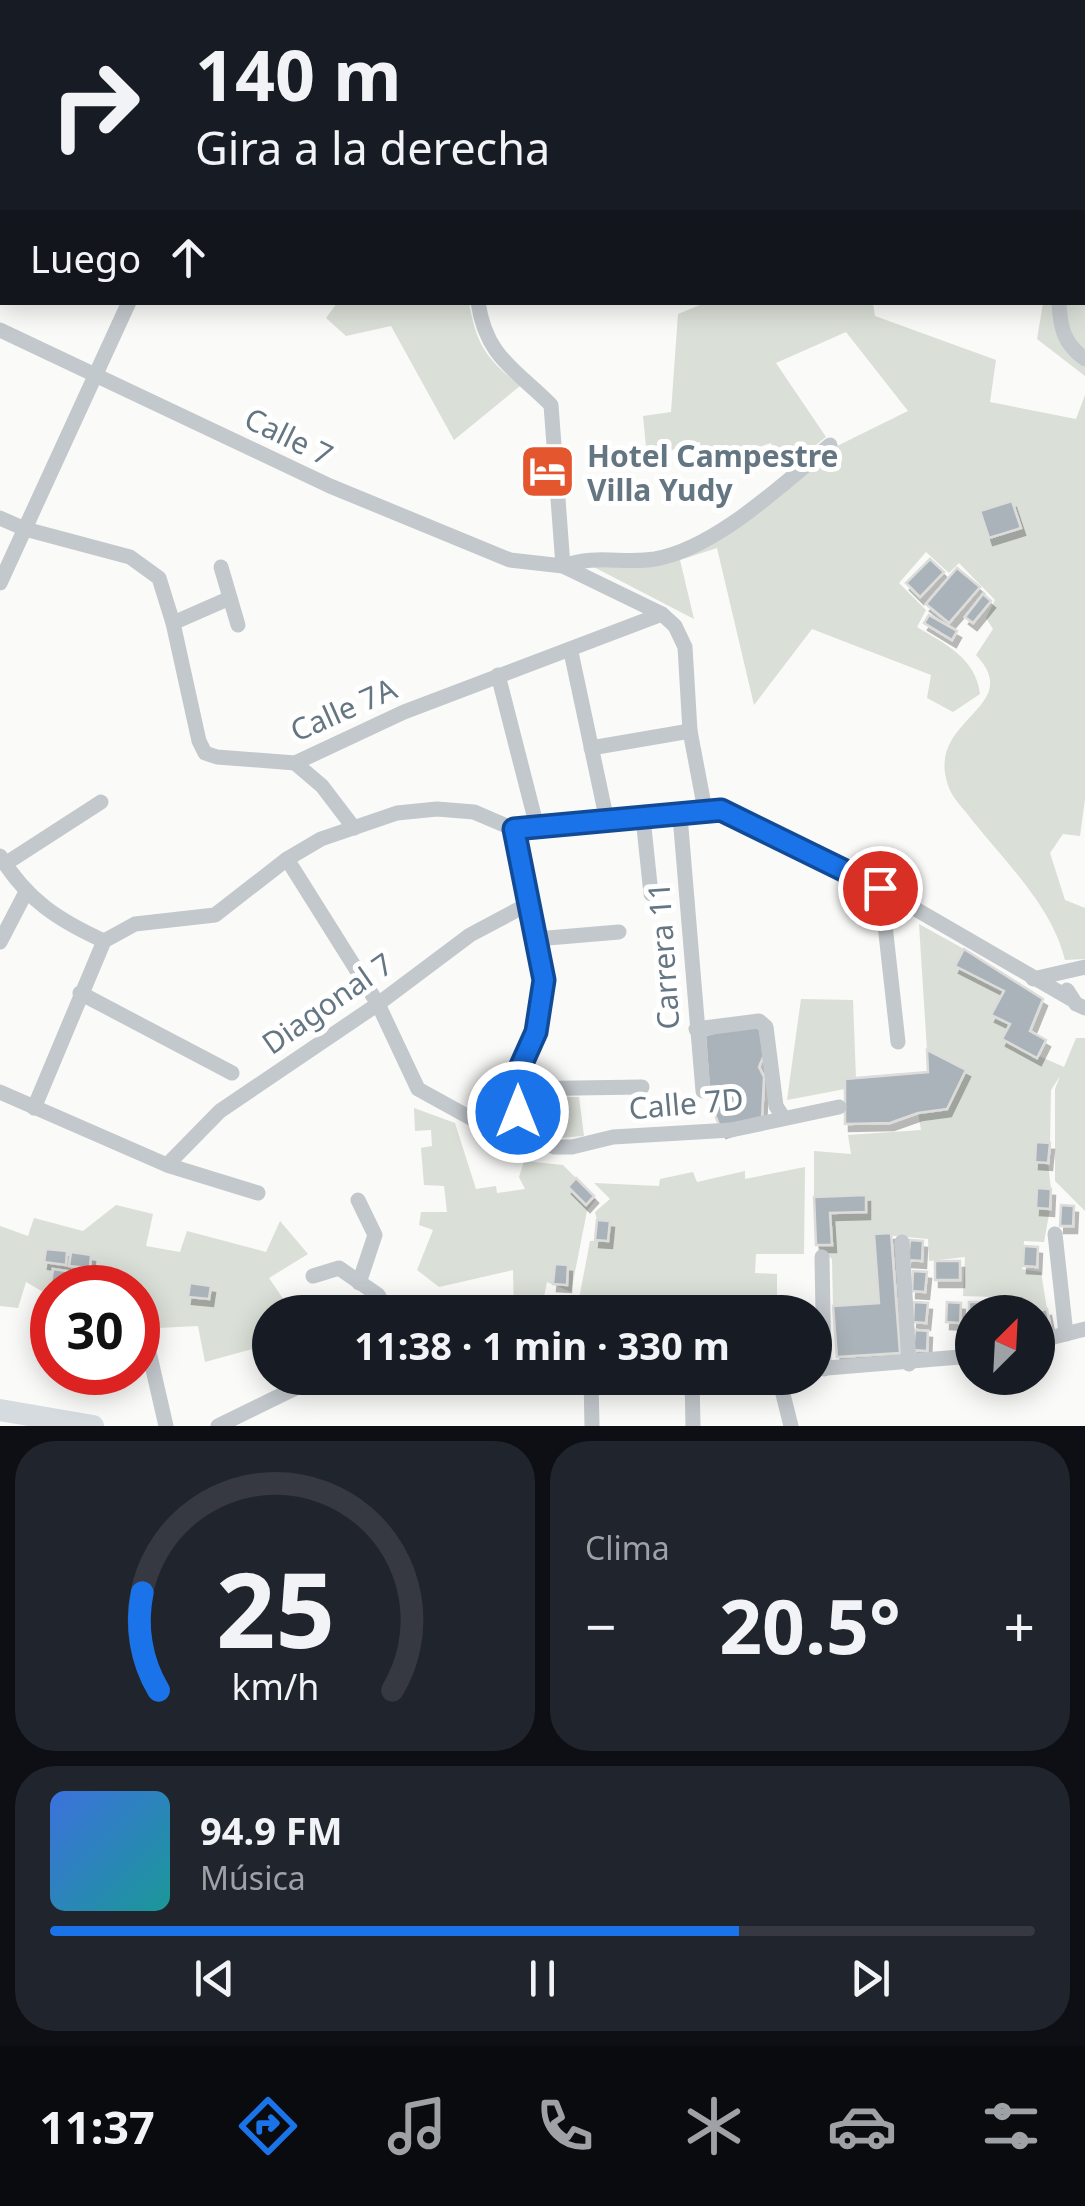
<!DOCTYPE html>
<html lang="es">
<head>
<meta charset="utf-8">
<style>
  body { margin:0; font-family:"Noto Sans",sans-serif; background:#20242c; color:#f1f3f6; height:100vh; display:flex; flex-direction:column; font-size:38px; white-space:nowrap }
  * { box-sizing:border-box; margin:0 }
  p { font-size:32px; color:#9ea1a6 }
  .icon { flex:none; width:55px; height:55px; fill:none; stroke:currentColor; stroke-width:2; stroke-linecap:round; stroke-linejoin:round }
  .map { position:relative; height:1426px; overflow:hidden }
  .details { display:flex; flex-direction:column; gap:15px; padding:15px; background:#0d0f14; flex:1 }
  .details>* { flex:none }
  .guide { position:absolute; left:0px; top:0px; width:1085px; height:305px; box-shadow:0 5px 25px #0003; background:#171b24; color:#f1f3f6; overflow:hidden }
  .needle { width:65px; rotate:24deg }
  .tools { position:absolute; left:955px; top:1295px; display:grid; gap:20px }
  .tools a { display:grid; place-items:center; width:100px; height:100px; border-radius:50%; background:#171b24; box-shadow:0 5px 25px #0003; font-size:50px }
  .speed { position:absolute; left:30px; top:1265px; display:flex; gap:20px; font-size:50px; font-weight:700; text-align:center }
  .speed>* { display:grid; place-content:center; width:130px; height:130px; border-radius:50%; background:#171b24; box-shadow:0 5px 25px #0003; line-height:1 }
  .speed .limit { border:15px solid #d22; background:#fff; color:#111 }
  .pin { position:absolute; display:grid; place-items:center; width:85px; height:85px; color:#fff; margin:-42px; border:5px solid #fff; border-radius:50%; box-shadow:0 2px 10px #0007 }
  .me { position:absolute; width:110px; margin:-55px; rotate:0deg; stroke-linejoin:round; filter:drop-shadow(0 0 8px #0008) }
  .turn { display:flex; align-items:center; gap:35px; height:210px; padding:0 30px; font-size:45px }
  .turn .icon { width:130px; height:130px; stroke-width:2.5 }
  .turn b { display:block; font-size:70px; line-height:85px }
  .then { display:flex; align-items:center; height:95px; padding:0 30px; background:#0003; gap:20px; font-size:38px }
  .big { font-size:75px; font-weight:700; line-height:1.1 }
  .details .card { flex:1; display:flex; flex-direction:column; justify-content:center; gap:15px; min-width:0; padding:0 35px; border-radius:40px; background:#20242c }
  .details .dial { align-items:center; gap:0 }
  .dial svg { height:260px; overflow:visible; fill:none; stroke:#363941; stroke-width:7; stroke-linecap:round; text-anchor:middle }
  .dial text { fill:#f1f3f6; stroke:none }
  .song { display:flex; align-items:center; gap:30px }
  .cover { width:120px; height:120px; border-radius:15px; background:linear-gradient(135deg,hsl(220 70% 55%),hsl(180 70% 35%)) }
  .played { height:10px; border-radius:5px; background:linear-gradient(90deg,#1a73e8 70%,#363941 70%) }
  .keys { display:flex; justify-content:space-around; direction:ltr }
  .heat { display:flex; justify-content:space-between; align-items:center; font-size:55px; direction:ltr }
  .details .tiles { flex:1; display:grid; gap:15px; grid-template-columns:1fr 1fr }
  .card:last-child { grid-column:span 2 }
  .trip { position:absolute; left:252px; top:1295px; width:580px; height:100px; border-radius:50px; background:#171b24; box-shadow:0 5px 25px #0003; font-weight:700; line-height:100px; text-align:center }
  .tab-bar { display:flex; height:160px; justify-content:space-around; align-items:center; background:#090b0e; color:#9ea1a6 }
  .tab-bar .icon { width:70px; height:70px }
  .tab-bar .on { color:#1a73e8 }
  .tab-bar b { font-size:45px; color:#f1f3f6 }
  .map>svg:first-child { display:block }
</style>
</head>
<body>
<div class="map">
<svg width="1085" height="1426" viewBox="0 0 1085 1426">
  <defs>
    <filter id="shadow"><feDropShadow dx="4" dy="7" stdDeviation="0" flood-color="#0004"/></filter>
  </defs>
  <rect width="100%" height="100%" fill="#fafaf8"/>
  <g fill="#dadfd7">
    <path d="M1083,275L1085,279V376L1037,339L1043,303L1082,302Z"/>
    <path d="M337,303H469C477,346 486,358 520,386L454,440L391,326L346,336L326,318Z"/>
    <path d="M705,303H873L875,316L996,360L990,402L1076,419L1085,395V799L1080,836L1063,834L1050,853L1065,900L1085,908V959L1065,960C1052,906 1006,863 972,820C965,810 953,799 949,788C922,718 1027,709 976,655L993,629L986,618L995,600L959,563L949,573L926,552L899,583L926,610L917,627C945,644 976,658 980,694L953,712L927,698L931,675L812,629L754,705L717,548L680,560L694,619L586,563L658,565L738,525L835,447L908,411L846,332L776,363L826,437L782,472L771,443L704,465L700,442L647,457L643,416L671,412L678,314Z"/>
    <path d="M919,924L964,949L956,966L1004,991L992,1014L1010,1024L1003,1040L1064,1067L1076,1038H1085V1211L1055,1181V1089L1060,1076L1051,1090L1050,1143H1036L1035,1162L1048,1163L1051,1189L1038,1188L1050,1209L1044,1242L1024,1241L1022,1269L1041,1272L1047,1309L997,1312L995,1297L963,1296L965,1257L929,1261L928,1239L874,1234L879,1303L833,1306L832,1259L816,1245L831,1244L830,1213L866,1212L865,1195L814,1197V1151L851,1154L848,1135L921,1130L918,1113L947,1109L966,1071L927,1050Z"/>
    <path d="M801,999L853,1000L856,1079H845V1089L787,1100Z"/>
    <path d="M527,1097H579L584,1136L548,1139L533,1124Z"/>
    <path d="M414,1108L455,1123L476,1189L496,1186L497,1193L525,1189L519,1177L524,1161L563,1165L576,1178L568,1187L585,1204L597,1198L587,1211L571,1292L547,1282L541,1312H514L513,1270L439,1287L417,1270L433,1230L419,1225L421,1212H447L444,1186L424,1185L421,1148L432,1146L431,1130L415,1131Z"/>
    <path d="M805,1167L804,1254H756L755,1273L777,1274V1312L756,1309L570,1312L579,1299L590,1241L608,1240L610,1221L597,1220L595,1212L610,1199L594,1183L659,1186L660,1179L693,1172L697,1182L745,1171V1179Z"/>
    <path d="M116,1205L153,1214L146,1246L180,1252L187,1231L266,1252L280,1221L308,1254L269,1278L292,1312H270V1344L205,1362L198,1326L138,1329V1288H52V1297L26,1282L18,1308L0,1306V1226L28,1236L34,1218L83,1231Z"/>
  </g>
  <g fill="#aab3b9" stroke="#dcdcda" stroke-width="2.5" filter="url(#shadow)">
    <path d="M1012,501L1021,528L989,538L980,511Z"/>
    <path d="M930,559L944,572L920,597L906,583Z"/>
    <path d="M957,568L980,587L949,623L926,604Z"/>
    <path d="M983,594L991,601L973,623L965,617Z"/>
    <path d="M929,615L957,631L952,640L924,623Z"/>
    <path d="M964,949L1043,999L1030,1031L1046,1040L1037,1058L1002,1039L1010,1024L991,1015L1004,991L955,966Z"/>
    <path d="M759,1023L764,1055L759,1067L764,1077L762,1118L722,1131L710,1104L705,1035Z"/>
    <path d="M927,1050L966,1070L947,1109L918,1113L890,1123L845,1124V1079L928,1072Z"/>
    <path d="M1036,1142L1050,1143L1048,1163L1035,1162Z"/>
    <path d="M576,1178L594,1196L586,1205L568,1187Z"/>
    <path d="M1037,1188L1051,1189L1050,1209L1036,1208Z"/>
    <path d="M866,1195V1212L830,1213L832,1245H816L814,1197Z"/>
    <path d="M1061,1205L1074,1206L1073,1226H1060Z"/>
    <path d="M597,1220L610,1221L608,1241L595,1240Z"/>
    <path d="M891,1233L900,1353L837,1357L833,1306L879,1303L874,1234Z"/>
    <path d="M910,1240L923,1241L922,1261L908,1260Z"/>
    <path d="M1024,1246L1038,1247L1037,1267L1023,1266Z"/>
    <path d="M46,1249L67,1251L66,1265L44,1262Z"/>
    <path d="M71,1252L91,1255L90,1268L69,1266Z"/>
    <rect x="935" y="1261" width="25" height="19"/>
    <path d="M555,1264L568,1265L567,1285L553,1284Z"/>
    <path d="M53,1269L73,1272L72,1285L51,1283Z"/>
    <path d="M913,1271L927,1272L925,1292L912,1291Z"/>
    <path d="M190,1283L211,1286L209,1299L188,1297Z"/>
    <path d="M914,1302L928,1303L926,1323L913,1322Z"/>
    <path d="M947,1302L961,1303L960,1323L946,1322Z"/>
    <path d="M969,1302H993V1312H972L969,1321Z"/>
    <path d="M1047,1309L1052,1335L1038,1338V1312H1032Z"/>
    <path d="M915,1330L928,1331L927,1351L913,1350Z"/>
  </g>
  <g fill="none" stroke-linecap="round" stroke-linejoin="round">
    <g stroke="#c3c8cc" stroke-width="15">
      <path d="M598,0L600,2"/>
      <path d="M933,0L934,2"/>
      <path d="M483,2L484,0"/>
      <path d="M0,136L2,137"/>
      <path d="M1082,142L1085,143"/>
      <path d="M1082,175L1085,173"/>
      <path d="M478,302C486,357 515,369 551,405L563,566"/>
      <path d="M1059,302C1060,328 1064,344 1085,359"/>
      <path d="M0,330L330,486L510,560L563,566L662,614L675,626L685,647L690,731L705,810"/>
      <path d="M0,518L25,529L130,557L159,578L173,623L199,741L205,753L217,757L295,763L404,712L662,614"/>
      <path d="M563,566C595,554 623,564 655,559C716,548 783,484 830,445"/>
      <path d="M221,567L238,625"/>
      <path d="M0,583L129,302"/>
      <path d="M173,623L230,598"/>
      <path d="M571,652L607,821"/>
      <path d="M498,675L537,827"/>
      <path d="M591,748L690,731"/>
      <path d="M295,763L322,786L354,828"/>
      <path d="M680,816L703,1091"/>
      <path d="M643,818L651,894"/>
      <path d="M514,829L544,980L536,1032L511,1089L526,1131L554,1147H572L613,1137L731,1130L839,1107"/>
      <path d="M0,856C27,900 58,920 104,941"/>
      <path d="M287,859L378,1004L418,1089L496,1132L515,1100"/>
      <path d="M5,864L101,802"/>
      <path d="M881,889L898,1042"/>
      <path d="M536,939L619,932"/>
      <path d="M0,942L25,894"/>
      <path d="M1033,979L1085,967"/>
      <path d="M1067,990L1076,1004L1085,1008"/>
      <path d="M80,993L232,1073"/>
      <path d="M696,1029L759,1021L766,1027L776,1106L783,1117"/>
      <path d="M511,1089L642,1087"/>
      <path d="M0,1092L167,1165L258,1193"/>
      <path d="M34,1108L104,941L135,924L215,915L287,859L321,839L397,813L437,809L474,812L514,829L721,810L881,889L1071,999"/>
      <path d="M167,1165L220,1111L378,1004L470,935L530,903"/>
      <path d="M358,1200L375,1235L359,1283"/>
      <path d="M1055,1234L1066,1334"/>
      <path d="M902,1242L909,1364"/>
      <path d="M822,1257L824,1369"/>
      <path d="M313,1276L339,1268L378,1295L388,1312"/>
      <path d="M1038,1341L1085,1329"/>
      <path d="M149,1352L166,1426"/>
      <path d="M815,1369L972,1356"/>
      <path d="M591,1378L592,1426"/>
      <path d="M692,1378L693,1426"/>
      <path d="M779,1378L791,1426"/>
      <path d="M218,1426L316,1378"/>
    </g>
    <path stroke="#d6dbdf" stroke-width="22" d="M0,1410L93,1426"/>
  </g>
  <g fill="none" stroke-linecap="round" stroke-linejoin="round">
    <defs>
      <path id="route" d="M518,1112L511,1088L536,1032L544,980L514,829L721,810L880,888"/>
    </defs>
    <use href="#route" stroke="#114b97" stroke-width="25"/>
    <use href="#route" stroke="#1a73e8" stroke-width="18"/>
  </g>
  <defs>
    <symbol id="hotel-square" viewBox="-11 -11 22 22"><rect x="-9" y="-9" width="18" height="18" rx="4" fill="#e4572e" stroke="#fff"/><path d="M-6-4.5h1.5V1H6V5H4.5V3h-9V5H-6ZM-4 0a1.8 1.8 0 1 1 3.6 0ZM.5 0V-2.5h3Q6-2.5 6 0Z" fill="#fff"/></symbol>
  </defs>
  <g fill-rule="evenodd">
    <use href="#hotel-square" x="516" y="440" width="63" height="63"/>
  </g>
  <g text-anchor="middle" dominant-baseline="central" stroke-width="10" stroke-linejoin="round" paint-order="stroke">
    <g font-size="30" fill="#657683" stroke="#fff">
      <text transform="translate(289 436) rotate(26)">Calle 7</text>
      <text transform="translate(343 709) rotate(-24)">Calle 7A</text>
      <text transform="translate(663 956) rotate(-94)">Carrera 11</text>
      <text transform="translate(327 1003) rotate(-35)">Diagonal 7</text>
      <text transform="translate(686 1103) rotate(-5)">Calle 7D</text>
    </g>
    <g font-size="30" font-weight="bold" fill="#657683" stroke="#fff" text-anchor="start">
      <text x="587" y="455">Hotel Campestre<tspan x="587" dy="34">Villa Yudy</tspan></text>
    </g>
  </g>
</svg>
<div class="tools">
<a><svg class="needle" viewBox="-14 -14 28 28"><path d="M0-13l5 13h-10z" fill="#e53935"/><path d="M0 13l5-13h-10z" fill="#9ea1a6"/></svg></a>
</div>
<div class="speed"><div class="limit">30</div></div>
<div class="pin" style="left:880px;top:888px;background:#d93025"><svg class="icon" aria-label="arrive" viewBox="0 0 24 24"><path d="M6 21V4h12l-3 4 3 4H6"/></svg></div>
<svg class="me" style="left:518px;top:1112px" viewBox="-20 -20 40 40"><circle r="17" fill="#1a73e8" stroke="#fff" stroke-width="3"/><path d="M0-11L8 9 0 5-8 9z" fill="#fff"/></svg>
<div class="trip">11:38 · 1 min · 330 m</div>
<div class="guide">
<div class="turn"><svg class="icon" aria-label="right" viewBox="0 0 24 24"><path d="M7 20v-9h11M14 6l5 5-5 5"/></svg><div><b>140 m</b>Gira a la derecha</div></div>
<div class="then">Luego<svg class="icon" aria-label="ahead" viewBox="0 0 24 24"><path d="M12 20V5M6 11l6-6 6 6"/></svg></div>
</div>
</div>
<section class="details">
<div class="tiles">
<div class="card dial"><svg viewBox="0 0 100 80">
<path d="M14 69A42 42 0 1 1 86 69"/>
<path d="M14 69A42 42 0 0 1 9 39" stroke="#1a73e8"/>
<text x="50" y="56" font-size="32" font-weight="700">25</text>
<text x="50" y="72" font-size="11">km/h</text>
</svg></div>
<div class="card"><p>Clima</p>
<div class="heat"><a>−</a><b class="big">20.5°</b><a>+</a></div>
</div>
<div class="card">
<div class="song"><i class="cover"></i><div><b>94.9 FM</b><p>Música</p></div></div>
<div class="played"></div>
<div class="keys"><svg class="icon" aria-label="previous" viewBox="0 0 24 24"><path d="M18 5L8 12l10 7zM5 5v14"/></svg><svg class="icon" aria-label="pause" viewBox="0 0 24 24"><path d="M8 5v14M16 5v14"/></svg><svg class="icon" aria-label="next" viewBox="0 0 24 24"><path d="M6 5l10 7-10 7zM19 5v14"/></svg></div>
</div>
</div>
</section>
<nav class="tab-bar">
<b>11:37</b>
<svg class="icon on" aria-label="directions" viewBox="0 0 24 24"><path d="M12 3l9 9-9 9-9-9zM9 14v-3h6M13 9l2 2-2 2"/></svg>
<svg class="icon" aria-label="music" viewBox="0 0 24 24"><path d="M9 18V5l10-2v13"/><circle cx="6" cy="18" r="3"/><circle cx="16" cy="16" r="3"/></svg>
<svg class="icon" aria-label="phone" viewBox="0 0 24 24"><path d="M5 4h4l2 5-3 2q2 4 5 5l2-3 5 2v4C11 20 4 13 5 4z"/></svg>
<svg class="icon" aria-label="climate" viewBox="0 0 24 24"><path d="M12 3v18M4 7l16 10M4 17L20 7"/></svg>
<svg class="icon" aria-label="car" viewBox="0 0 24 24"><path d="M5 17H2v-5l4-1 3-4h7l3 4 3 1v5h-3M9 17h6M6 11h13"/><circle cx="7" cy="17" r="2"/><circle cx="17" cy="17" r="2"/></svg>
<svg class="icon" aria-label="filters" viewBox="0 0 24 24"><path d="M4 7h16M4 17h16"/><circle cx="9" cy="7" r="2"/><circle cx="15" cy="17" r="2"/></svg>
</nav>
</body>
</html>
